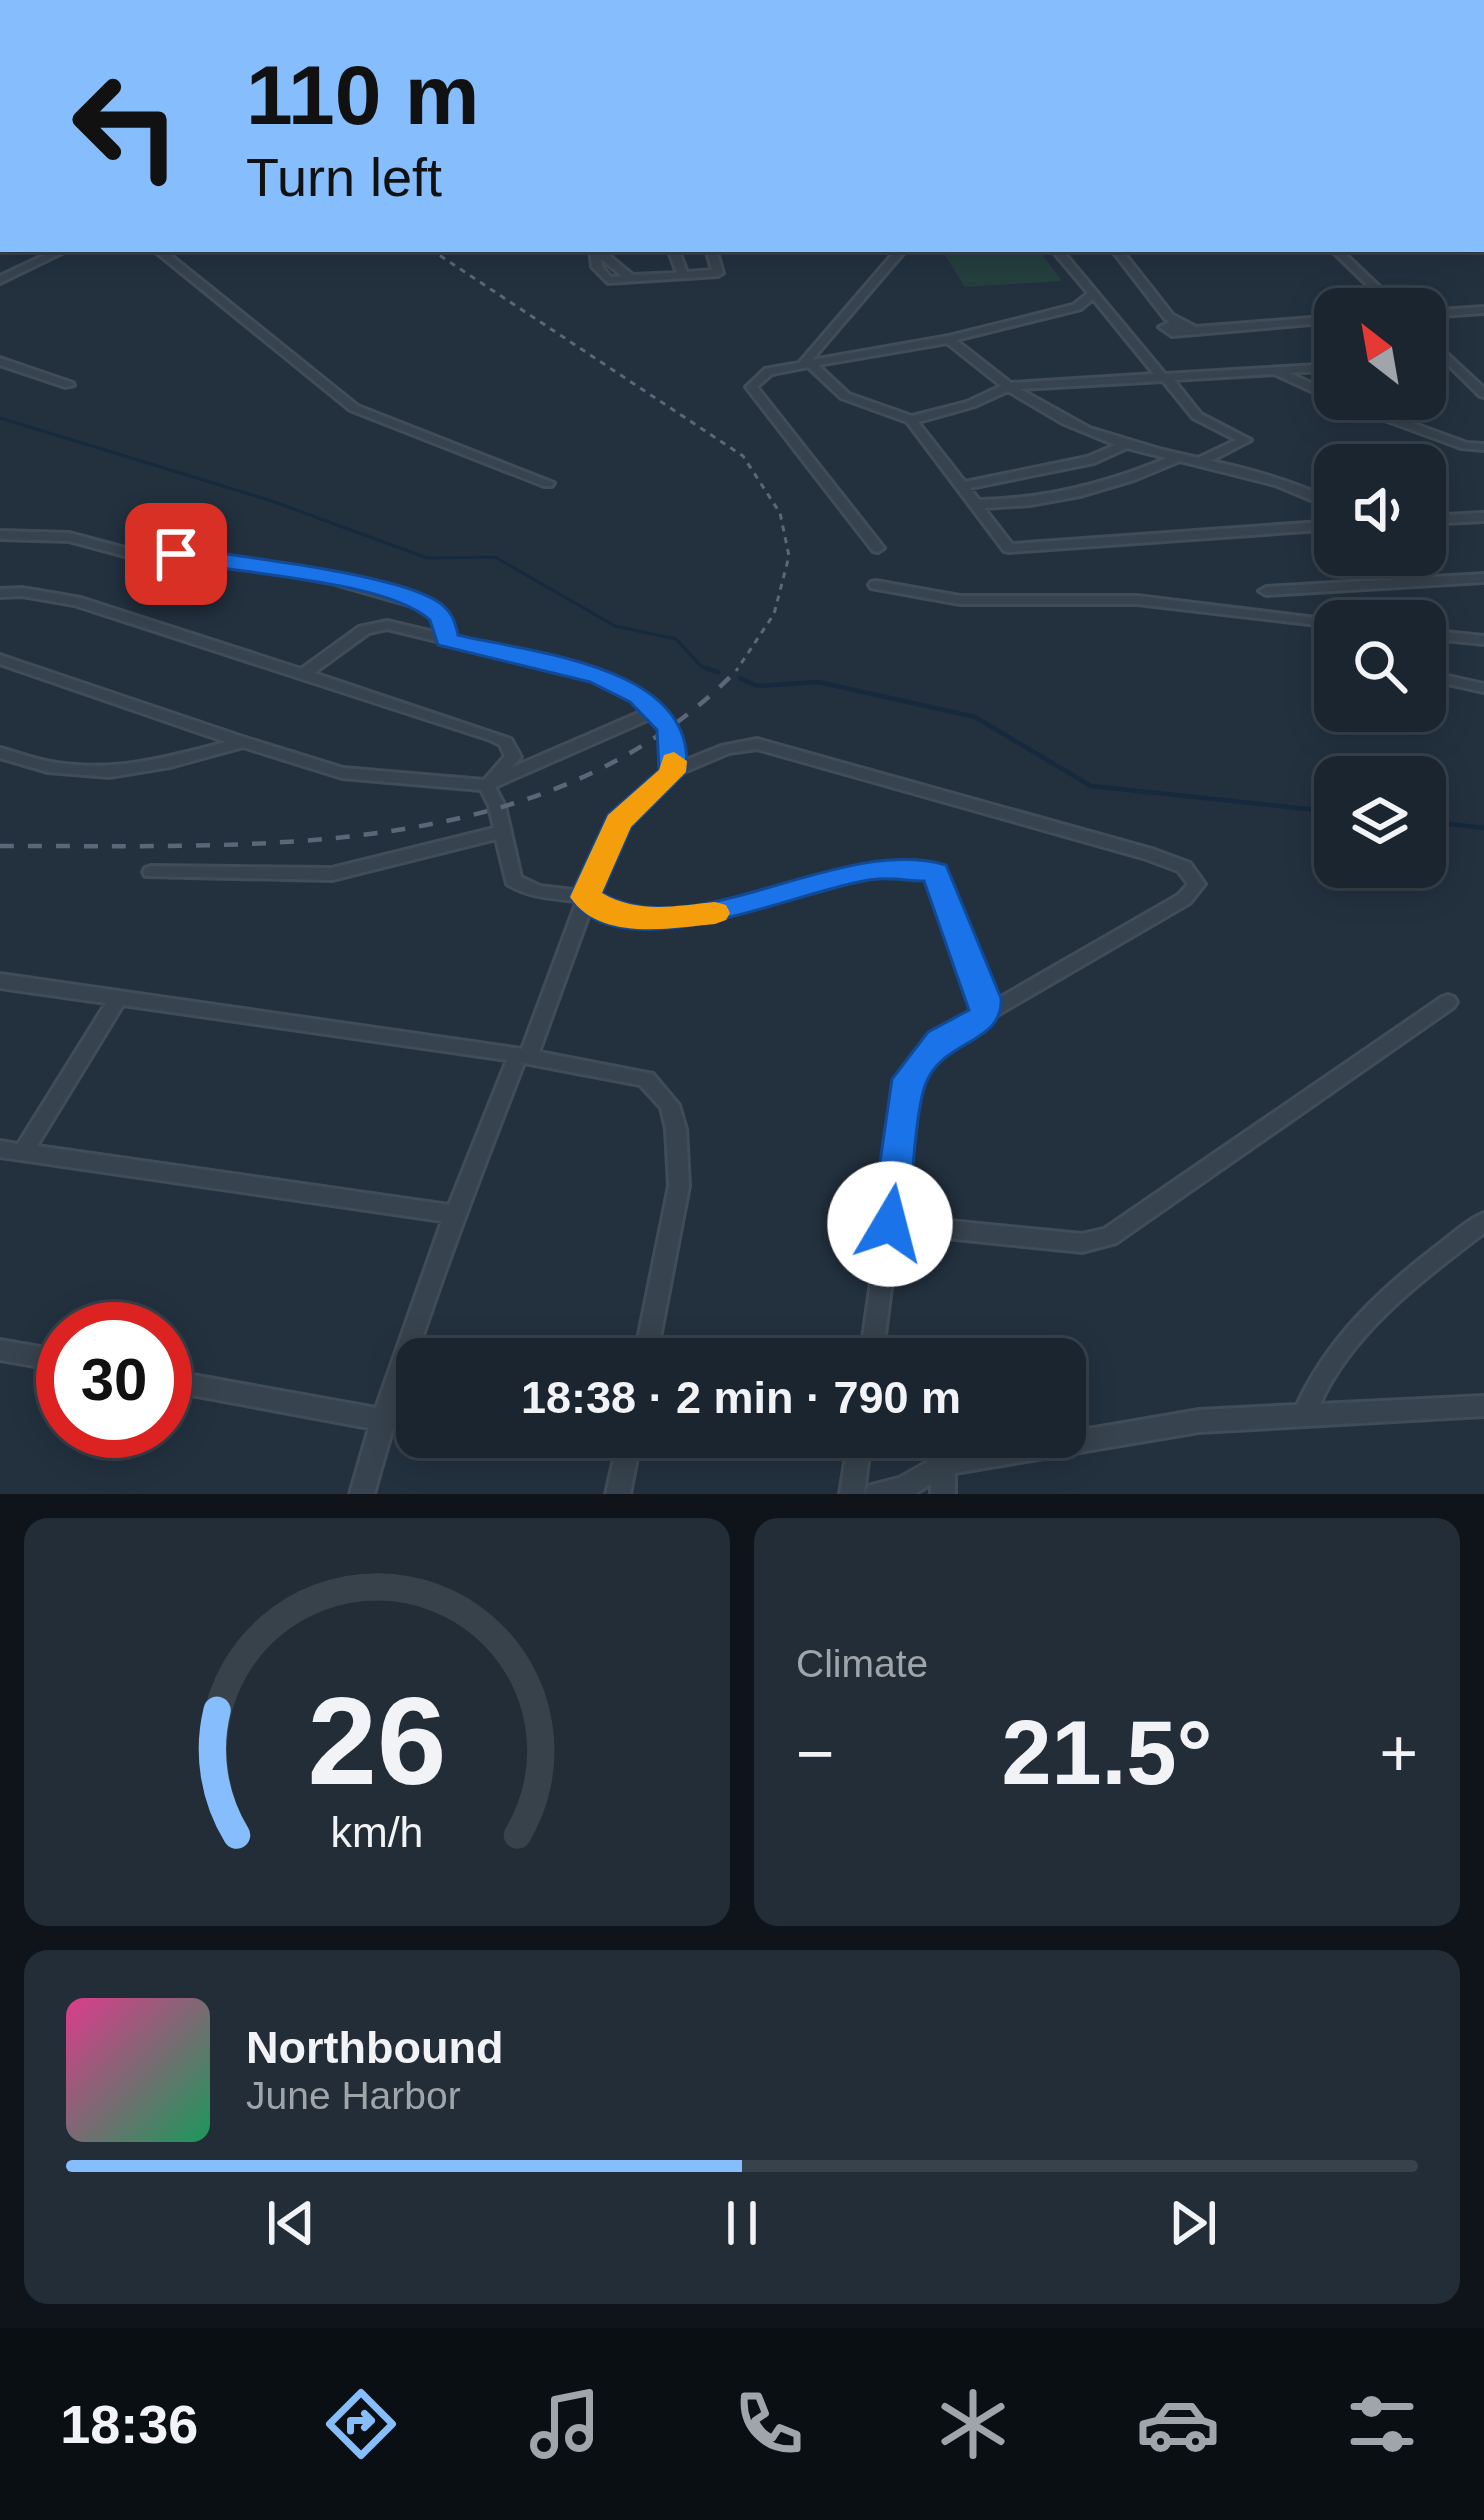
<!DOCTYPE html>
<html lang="en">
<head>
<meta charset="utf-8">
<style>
  body { margin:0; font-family:Helvetica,sans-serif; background:#232d37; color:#f1f3f6; height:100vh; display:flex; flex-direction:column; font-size:45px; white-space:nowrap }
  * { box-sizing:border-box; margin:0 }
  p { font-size:39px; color:#9fa5aa }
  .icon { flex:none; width:66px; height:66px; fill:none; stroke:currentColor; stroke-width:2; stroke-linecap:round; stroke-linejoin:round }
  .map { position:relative; height:1494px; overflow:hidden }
  .drawer { display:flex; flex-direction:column; gap:24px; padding:24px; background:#0e141a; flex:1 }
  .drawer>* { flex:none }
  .banner { position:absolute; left:0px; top:0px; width:1485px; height:252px; box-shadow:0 6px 30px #0003,0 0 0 3px #38424b; background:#86bdfc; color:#111; overflow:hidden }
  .needle { width:78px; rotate:329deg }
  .fabs { position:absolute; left:1314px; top:288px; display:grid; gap:24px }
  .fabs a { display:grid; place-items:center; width:132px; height:132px; border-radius:24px; background:#1a252f; box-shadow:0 6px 30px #0003,0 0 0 3px #38424b; font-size:60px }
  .speed { position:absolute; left:36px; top:1302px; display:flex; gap:24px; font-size:60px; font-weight:700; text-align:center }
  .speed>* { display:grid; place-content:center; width:156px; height:156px; border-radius:50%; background:#1a252f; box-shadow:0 6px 30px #0003,0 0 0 3px #38424b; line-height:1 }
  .speed .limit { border:18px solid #d22; background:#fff; color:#111 }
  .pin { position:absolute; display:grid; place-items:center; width:102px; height:102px; color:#fff; margin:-51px; border-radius:24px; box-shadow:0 6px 18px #0006 }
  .me { position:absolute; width:132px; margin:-66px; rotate:8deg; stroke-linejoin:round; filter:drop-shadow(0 0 9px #0008) }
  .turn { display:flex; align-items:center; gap:42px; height:252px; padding:0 48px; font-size:54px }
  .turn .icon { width:156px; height:156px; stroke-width:2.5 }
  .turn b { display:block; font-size:84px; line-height:102px }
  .big { font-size:90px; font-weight:700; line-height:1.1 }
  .drawer .card { flex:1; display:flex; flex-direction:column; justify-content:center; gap:18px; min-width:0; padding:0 42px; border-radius:24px; background:#232d37 }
  .drawer .dial { align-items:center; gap:0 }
  .dial svg { height:312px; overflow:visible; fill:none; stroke:#38424b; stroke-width:7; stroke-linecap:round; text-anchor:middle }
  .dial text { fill:#f1f3f6; stroke:none }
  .song { display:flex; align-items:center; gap:36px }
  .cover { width:144px; height:144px; border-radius:18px; background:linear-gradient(135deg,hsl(330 70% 55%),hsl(150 70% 35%)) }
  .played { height:12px; border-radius:6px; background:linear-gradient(90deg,#86bdfc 50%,#38424b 50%) }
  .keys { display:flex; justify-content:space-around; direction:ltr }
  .heat { display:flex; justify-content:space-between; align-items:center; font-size:66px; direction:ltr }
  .drawer .tiles { flex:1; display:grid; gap:24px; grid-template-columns:1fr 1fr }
  .card:last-child { grid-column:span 2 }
  .trip { position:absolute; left:396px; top:1338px; width:690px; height:120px; border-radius:24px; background:#1a252f; box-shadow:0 6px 30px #0003,0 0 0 3px #38424b; font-weight:700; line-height:120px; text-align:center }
  .dock { display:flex; height:192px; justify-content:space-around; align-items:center; background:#0a0f13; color:#9fa5aa }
  .dock .icon { width:84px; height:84px }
  .dock .selected { color:#86bdfc }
  .dock b { font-size:54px; color:#f1f3f6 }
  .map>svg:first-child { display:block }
</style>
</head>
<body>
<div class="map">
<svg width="1484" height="1494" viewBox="0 0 1484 1494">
  <rect width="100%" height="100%" fill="#23313f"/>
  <path fill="#253f3f" d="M941,249H1038L1062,281L965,287Z"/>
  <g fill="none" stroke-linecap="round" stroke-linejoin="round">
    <path stroke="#16293d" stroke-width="3" d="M0,418L272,501L427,558L495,557L615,626L676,639L702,667L715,671"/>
    <g stroke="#16293d" stroke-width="4.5">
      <path d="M706,668L718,672"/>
      <path d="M740,678L757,686L818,682L975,717L1091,786L1335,812"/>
      <path d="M1425,821L1484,828"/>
    </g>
    <defs>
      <g id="minor">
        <path d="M599,0H609L597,3Z"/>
        <path d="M749,0H758L753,3H744Z"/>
        <path d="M891,0H900L895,3H886Z"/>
        <path d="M1095,0H1104L1100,3H1091Z"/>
        <path d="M1424,0H1432L1429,3H1421Z"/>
        <path d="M1482,46H1484L1482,52Z"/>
        <rect x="0" y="88" width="3" height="4"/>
        <rect x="0" y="193" width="3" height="6"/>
        <path d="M1482,216L1484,217V224L1482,223Z"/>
        <rect x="0" y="218" width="3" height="6"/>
        <path d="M0,244H3V249H6L0,250Z"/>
        <path d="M57,249H70L0,283V276Z"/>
        <path d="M152,249H163L358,406L554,483L552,486H544L350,410Z"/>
        <path d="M590,249H601L633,275L677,273L668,249H678L687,272L712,270L706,249H716L723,273L718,276L608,283L592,267ZM601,259L622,276L611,277L602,267Z"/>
        <path d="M897,249H907L812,360L949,336L1073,305L1088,293L1051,249H1061L1165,374L1335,364V370L1289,373L1335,394V399H1347L1467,443L1484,444V450L1461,448L1333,401L1274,374L1174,380L1201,414L1251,440L1211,461C1254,470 1295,482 1335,501V510L1275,485L1180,461L1134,480L1080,496L1030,505L984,508L1012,544L1335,521V529L1009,552L1004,551L907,422L841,398L808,367L772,374L757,387L884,548L878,552L873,551L746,387L765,369L799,363ZM1093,299L1154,374L1011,383L956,340L1081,309ZM947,343L1001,386L967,402L912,416L849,394L818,365ZM1163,381L1193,418L1236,440L1198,458L1163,450L1090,428L1020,389ZM1008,391L1062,423L1115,445L1087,457L965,482L918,422L975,406ZM1127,448L1167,458C1105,484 1045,499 979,500L970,488L1094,463Z"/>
        <path d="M1111,249H1121L1173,315L1196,327L1335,316V322L1172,336L1159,327L1170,322L1165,319Z"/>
        <path d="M1330,249H1340L1403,309H1392Z"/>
        <path d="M1484,307V313L1425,317V311Z"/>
        <path d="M1425,333L1484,388V397L1480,396L1425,342Z"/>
        <path d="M0,358L73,383L74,385L65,387L0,365Z"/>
        <path d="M1484,513V521L1425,524V516Z"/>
        <path d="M0,531L69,533L125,548L196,551L334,575L433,603L449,618L452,637L604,673L644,693L661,708L677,728L679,763L721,746L757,739L1155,850L1190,863L1205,884L1190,903L994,1017L992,1021C963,1031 934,1051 918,1079L900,1216L1082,1234L1104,1229L1442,997L1448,995L1454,997L1457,1002L1454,1007L1116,1243L1082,1252L898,1233L882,1359H860L900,1079C920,1042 941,1031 977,1011L976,998L930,877C851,865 777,906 701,920C680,924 656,928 635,924C620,921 606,913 592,906L539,1052L653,1074L679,1105L686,1129L689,1186L656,1359H634L669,1186L666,1129L661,1108L640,1085L524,1063C469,1205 414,1347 374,1494H350L369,1428L165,1390V1370L376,1408L442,1221L0,1157V1141L18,1144L106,1003L0,988V974L522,1049L577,901C552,898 529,898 507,884L496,839L332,880L145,876L143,872L145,868L151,866L332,868L494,828L489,806L481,790L342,778L243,747L170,767L109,777L48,772L0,758V748C15,752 31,758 46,761C107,774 167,758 226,742L0,664V655L243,737L343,768L484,780L505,756L500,745L490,740L74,605L22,596L0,597V589L22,588L81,598L301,669L359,627L387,621L438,633L435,619L423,609L332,583L196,559L125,556L69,541L0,539ZM387,629L594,679L634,699L645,710L511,768L521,757L511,739L314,673L369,633ZM652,718L663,729L664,771L604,831L581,891L540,886L521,877L505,806L495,787ZM757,749L1143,858L1178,871L1188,884L1178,895L994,1001L944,872L942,868C860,849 783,893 704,908C683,911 661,915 639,912C624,910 611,900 596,895L617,837L677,775L729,753ZM123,1005L507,1060L449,1205L37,1146Z"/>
        <path d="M1484,574V582L1266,595L1259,591L1266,587Z"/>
        <path d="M876,581L960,596H1137L1340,621H1335V627L1137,604H960L871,588L869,585L871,582Z"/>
        <path d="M1425,630L1484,636V644L1425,638Z"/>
        <path d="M1425,671L1484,684V692L1425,679Z"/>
        <path d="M1484,1213V1233C1423,1280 1352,1332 1320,1404L1484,1396V1416L1199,1432L955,1473V1494H931V1484L915,1494H864L868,1486L899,1478L943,1453L1039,1437H1065V1433L1199,1410L1297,1405C1328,1338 1380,1289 1438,1245C1452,1234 1467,1220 1484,1213Z"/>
        <path d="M0,1340L63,1351V1371L0,1360Z"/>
        <path d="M619,1437H641L630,1494H606Z"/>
        <path d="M849,1437H871L864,1494H840Z"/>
      </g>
      <g id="trunk">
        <rect x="1482" y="115" width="2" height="8"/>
        <rect x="0" y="174" width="3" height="8"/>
      </g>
    </defs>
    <use href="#minor" stroke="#404c57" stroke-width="6"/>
    <use href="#trunk" stroke="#424d59" stroke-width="6"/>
    <use href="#minor" fill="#37434e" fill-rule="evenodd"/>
    <use href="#trunk" fill="#656461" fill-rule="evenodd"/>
    <g stroke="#596776" stroke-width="3" stroke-dasharray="6 6" stroke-linecap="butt">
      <path d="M29,0L34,3"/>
      <path d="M430,249L743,456L780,513L789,556L774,614L736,671"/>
    </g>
    <path stroke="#596776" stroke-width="4.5" stroke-dasharray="14 14" stroke-linecap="butt" d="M0,846C251,845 548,866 739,668"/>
  </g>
  <path fill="#1a73e8" stroke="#114b97" stroke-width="3" d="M176,547C234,556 398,573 440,603C452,612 455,621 458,635C533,653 699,666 686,772L631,827L602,893C694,947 839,834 946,865L1001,998C1004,1044 943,1039 926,1083C915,1110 912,1191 908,1224L903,1235L890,1239L877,1235L871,1224L892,1079L928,1032L969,1010L924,881C910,881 893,878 878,879C807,885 621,977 570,897L608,815L659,770L657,730L630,702L590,682L438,645L430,620C384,579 232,574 167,559V549Z"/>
  <path fill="#f59e0b" d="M674,752L687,761L686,772L631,827L602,893C638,914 675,906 715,902L726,905L730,913L726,920L715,924C670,928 600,942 570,897L608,815L659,770L664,755Z"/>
</svg>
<div class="fabs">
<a><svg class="needle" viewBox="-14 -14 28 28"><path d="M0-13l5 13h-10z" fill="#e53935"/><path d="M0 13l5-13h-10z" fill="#9fa5aa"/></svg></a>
<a><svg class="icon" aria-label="sound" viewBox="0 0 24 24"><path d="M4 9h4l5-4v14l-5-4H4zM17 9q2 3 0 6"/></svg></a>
<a><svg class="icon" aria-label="search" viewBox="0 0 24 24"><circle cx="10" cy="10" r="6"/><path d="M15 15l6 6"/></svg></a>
<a><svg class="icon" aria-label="layers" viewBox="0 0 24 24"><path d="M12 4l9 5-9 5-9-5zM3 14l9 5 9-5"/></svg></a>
</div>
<div class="speed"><div class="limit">30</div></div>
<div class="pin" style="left:176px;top:554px;background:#d93025"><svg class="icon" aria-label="arrive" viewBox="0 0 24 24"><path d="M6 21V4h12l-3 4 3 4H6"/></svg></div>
<svg class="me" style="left:890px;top:1224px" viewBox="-20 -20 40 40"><circle r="19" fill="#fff"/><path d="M0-13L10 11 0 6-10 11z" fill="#1a73e8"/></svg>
<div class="trip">18:38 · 2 min · 790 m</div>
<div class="banner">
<div class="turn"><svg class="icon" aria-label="left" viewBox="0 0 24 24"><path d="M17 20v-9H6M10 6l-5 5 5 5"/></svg><div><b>110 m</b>Turn left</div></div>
</div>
</div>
<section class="drawer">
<div class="tiles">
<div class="card dial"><svg viewBox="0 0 100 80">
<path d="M14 69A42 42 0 1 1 86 69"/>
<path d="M14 69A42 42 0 0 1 9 37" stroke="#86bdfc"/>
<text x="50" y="56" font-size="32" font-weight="700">26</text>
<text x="50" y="72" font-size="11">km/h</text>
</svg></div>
<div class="card"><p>Climate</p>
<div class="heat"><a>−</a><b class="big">21.5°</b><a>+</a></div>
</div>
<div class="card">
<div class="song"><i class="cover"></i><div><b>Northbound</b><p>June Harbor</p></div></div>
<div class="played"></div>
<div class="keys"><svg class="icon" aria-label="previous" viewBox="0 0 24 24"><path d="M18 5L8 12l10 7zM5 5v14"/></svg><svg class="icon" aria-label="pause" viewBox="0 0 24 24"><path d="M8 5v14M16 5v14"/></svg><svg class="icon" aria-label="next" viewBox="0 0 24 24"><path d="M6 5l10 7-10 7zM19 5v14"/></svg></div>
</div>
</div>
</section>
<nav class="dock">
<b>18:36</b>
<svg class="icon selected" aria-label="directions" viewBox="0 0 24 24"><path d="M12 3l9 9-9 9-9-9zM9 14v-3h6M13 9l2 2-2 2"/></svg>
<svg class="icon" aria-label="music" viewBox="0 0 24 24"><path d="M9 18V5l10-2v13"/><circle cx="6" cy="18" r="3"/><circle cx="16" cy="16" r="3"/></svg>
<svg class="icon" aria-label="phone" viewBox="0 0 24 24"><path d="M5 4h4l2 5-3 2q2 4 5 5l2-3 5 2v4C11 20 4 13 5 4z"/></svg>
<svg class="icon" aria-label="climate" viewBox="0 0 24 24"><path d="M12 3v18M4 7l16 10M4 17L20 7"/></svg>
<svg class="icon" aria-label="car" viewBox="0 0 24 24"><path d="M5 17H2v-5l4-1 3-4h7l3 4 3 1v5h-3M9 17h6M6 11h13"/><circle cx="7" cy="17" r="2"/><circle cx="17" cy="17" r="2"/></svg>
<svg class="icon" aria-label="filters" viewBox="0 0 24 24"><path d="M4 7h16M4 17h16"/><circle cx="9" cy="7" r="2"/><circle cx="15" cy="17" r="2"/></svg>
</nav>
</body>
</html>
